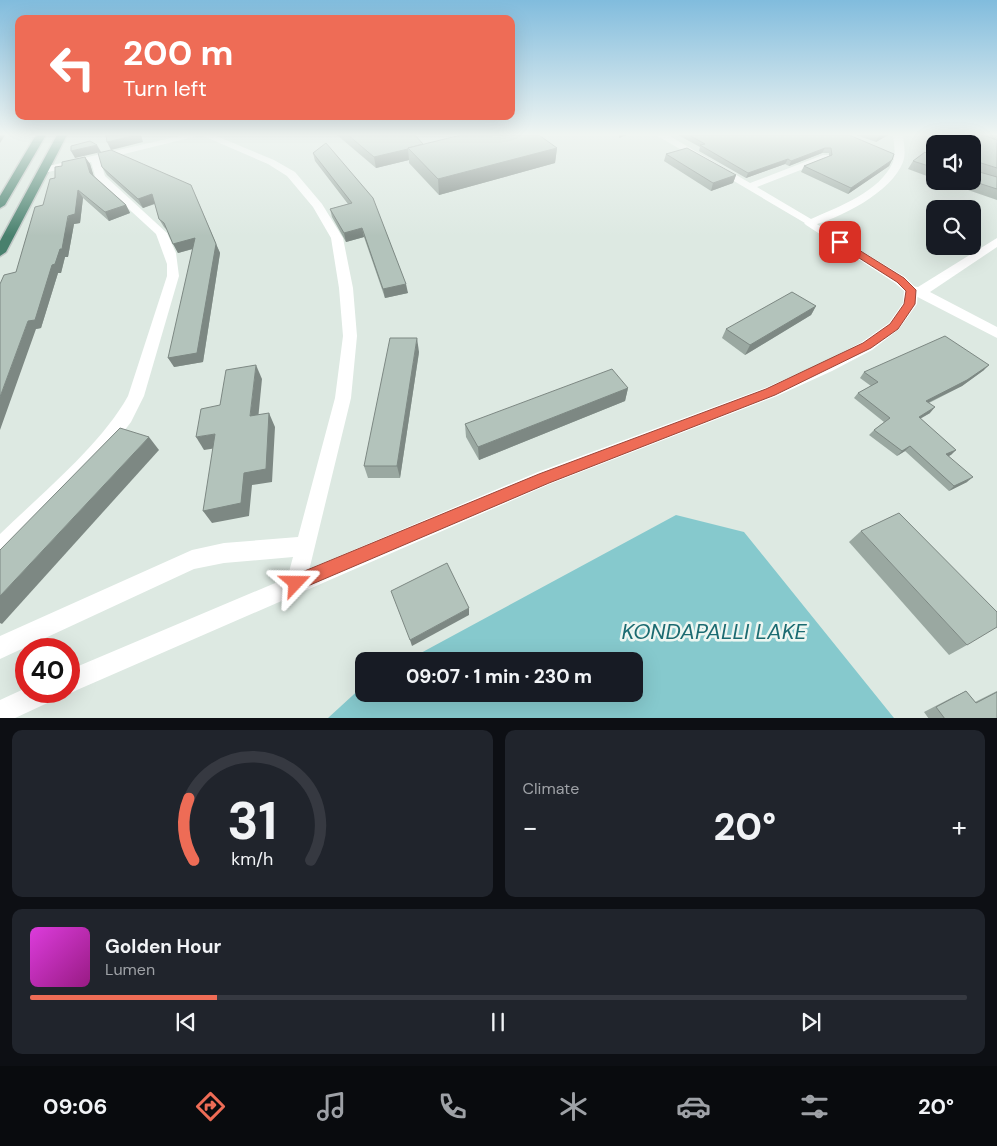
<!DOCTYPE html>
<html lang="en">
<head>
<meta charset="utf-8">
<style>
  body { margin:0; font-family:"DM Sans",sans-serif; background:#20242c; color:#f1f3f6; height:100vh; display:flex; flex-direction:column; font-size:19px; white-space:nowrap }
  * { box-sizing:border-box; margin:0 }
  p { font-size:16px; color:#9ea1a6 }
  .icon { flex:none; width:28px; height:28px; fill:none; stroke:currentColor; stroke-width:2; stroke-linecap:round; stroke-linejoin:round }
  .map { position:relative; height:718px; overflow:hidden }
  .panel { display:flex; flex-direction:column; gap:12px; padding:12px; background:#0d0f14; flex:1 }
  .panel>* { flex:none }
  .banner { position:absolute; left:15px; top:15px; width:500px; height:105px; border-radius:10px; box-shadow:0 5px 20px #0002; background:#ee6c56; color:#fff; overflow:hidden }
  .buttons { position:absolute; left:926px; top:135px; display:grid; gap:10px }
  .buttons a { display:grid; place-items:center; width:55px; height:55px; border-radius:10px; background:#171b24; box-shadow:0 5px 20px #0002; font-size:25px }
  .speed { position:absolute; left:15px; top:638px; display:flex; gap:10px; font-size:25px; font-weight:700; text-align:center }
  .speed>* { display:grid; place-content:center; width:65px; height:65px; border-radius:50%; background:#171b24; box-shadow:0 5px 20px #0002; line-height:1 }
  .speed .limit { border:8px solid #d22; background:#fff; color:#111 }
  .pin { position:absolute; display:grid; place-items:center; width:42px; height:42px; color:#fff; margin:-21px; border-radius:10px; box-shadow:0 2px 8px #0006 }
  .me { position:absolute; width:55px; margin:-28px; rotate:67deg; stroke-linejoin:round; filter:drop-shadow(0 0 4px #0008) }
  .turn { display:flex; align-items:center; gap:18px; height:105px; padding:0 25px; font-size:22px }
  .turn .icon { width:65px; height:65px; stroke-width:2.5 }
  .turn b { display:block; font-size:35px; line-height:42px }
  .big { font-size:38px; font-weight:800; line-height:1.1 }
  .panel .tile { flex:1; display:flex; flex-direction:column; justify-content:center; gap:8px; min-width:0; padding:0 18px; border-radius:10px; background:#20242c }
  .panel .dial { align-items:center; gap:0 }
  .dial svg { height:130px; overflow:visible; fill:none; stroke:#363941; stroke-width:7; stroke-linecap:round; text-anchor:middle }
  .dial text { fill:#f1f3f6; stroke:none }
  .song { display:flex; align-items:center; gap:15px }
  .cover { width:60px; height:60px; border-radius:8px; background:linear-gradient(135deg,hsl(300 70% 55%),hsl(310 70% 35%)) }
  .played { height:5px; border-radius:2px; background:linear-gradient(90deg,#ee6c56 20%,#363941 20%) }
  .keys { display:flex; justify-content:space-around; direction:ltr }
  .heat { display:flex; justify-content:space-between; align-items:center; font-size:28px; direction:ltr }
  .panel .tiles { flex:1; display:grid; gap:12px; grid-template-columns:1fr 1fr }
  .tile:last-child { grid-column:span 2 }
  .trip { position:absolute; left:355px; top:652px; width:288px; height:50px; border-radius:10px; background:#171b24; box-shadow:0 5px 20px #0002; font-weight:800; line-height:50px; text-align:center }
  .tabs { display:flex; height:80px; justify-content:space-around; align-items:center; background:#090b0e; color:#9ea1a6 }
  .tabs .icon { width:35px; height:35px }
  .tabs .on { color:#ee6c56 }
  .tabs b { font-size:22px; color:#f1f3f6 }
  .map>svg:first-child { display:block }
</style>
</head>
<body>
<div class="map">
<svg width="997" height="719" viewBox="0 0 997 719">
  <rect width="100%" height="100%" fill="#dde9e2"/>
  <path fill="#86c9cd" d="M676,515L744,532L894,718H328L364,685V694H634V661H406Z"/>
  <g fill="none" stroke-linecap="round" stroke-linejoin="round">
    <defs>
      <g id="trunk">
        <path d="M36,135H46L5,205L0,208V196Z"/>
        <path d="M57,135H67L6,252L0,256V241Z"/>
      </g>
    </defs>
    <use href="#trunk" stroke="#c0c7c5" stroke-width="3"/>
    <g fill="#fff" fill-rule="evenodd">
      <path d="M184,135H201L100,160L105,176L167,233L176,253L179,276L144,396L131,422L115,443L7,555L0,558V534C41,494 101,445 128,396L167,276V264L156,234L96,179L91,162L44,173L39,170L44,167Z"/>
      <path d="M201,135H214L274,160L295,172L322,204L343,238L353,288L357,336L351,398L306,583L303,590L296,593L289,590L286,583L293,557L224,563L194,569L0,659V636L192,550L224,543L298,537L335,398L343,336L339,288L331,238L313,207L287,176L268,164Z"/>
      <path d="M656,135H668L750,183L823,155H829V159L757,187L811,219C838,207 880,192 893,162C896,154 894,144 893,135H903C904,144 906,154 903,162C892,192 839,219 810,226Z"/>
      <path d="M997,238V247L930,292L997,327V338L904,290L911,286L918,287Z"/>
    </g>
    <g fill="#fff" fill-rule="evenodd">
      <path d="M810,220L905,277L918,290L917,304L899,329L872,350L832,371L777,396L550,484L77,690L69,694L63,691H69V670L538,472L765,388L822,363L862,342L889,323L903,303L904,291L895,283L806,225L804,223Z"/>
      <path d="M26,688V691H60L56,699L13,719H0V700Z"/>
    </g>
    <use href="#trunk" fill="#48806d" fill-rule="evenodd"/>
  </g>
  <g fill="#9aa8a1">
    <path d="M337,135H415L423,144L557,148L555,163L439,195L409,163V160L376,168Z"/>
    <path d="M678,135H849L892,160L889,166L848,194L801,172L804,166L829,156V153H822L789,166L785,164L746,178L699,151L700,147Z"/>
    <path d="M856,135H888L876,142Z"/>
    <path d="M947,135H997V200L942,181H972Z"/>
    <path d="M326,143L408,293L385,298L364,237L346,242L332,217L330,209L348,204L315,161L313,153Z"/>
    <path d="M935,144V179L908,169L913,161L927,154L931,147Z"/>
    <path d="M666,154L736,175L733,183L711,191L664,161Z"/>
    <path d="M85,157L90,164L93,175L126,205L130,213L109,221L83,198L80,223L74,224L68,257H65L61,273H58L41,328L36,329L16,272L55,178Z"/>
    <path d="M102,167L191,185L220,253L203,362L174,367L193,249L178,253L168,231L164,227L159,219L155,204L143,208L107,175Z"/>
    <path d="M816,306L811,315L745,355L722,338L726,329Z"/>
    <path d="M419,352L400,478H368L364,466Z"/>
    <path d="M984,370L962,386L929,403L930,413L920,419L956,450L949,456L967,482L949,491L905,451L897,456L869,435L874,430L884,422L854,398L858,393L871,386L860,378L864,372Z"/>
    <path d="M628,388L625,401L479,460L466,437L465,424Z"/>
    <path d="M861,531L967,645L949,655L849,542Z"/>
    <path d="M966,691L975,702L997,691V719H929L924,712L953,697Z"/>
  </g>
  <g fill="#7d8883">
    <path d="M0,135H5L0,143Z"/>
    <path d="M136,135H141L143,142L111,150L107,142Z"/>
    <path d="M619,135H627L619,138Z"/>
    <path d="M881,135H888L876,142L878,137Z"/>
    <path d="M97,145L101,152L75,158L71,151Z"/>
    <path d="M557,148L555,163L439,195L438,179Z"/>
    <path d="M825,148L822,153L789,166L791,161Z"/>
    <path d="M408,149L409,160L376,168L374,157Z"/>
    <path d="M85,157L90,164L95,180L90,173Z"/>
    <path d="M788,159L785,164L746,178L748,173Z"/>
    <path d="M892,160L889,166L848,194L851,188Z"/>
    <path d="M736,175L733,183L711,191L713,183Z"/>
    <path d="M78,190L83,198L80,223L74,224L68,257H65L61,273H58L41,328L36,329L0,430V397L28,321L52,265Z"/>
    <path d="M152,194L156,203L143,208L138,199Z"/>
    <path d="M126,205L130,213L109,221L105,212Z"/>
    <path d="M362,228L364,237L346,242L344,233Z"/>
    <path d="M195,238L199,247L178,253L173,244Z"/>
    <path d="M216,244L220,253L203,362L174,367L168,358Z"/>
    <path d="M406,284L408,293L385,298L383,289Z"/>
    <path d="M816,306L811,315L745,355L750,345Z"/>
    <path d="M417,338L419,352L400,478L397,466Z"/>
    <path d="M256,365L262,379L257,430L250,416Z"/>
    <path d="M989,365L984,370L962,386L921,406L926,401Z"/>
    <path d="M628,388L625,401L479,460L478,447Z"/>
    <path d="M935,407L930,413L914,422L919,417Z"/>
    <path d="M269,413L275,427L272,482L252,485L249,516L212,523L203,511Z"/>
    <path d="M215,434L223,447L204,450L196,437Z"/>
    <path d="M149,437L159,450L2,624L0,623V596Z"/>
    <path d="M910,446L905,451L897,456L902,451Z"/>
    <path d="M956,450L951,455L941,459L946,454Z"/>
    <path d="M973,477L967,482L949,491L954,486Z"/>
    <path d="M469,608V615L412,646L410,640Z"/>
  </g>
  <g fill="#b3c3bb" stroke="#7d8883">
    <path d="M106,135H136L107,142Z"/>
    <path d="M348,135H415L423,144L408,148V149L374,157Z"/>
    <path d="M461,135H539L557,148L438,179L408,148Z"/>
    <path d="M689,135H849L894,154L892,160L851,188L804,166L832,155L831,148H825L791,161L788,159L748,173L700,145L705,144Z"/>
    <path d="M947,135H982L997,140V168L978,162L976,164V171L997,177V189L972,181V144H936Z"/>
    <path d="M90,141L97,145L71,151V146Z"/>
    <path d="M326,143L373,198L406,284L383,289L362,228L344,233L330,209L352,203L313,153Z"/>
    <path d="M687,148L736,175L713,183L666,154Z"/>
    <path d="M111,150L191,185L216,244L197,353L168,358L195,238L173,244L164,223L159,219L152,194L138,199L102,167L98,153Z"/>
    <path d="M925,152L928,155L935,157V168L913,161Z"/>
    <path d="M85,157L90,173L126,205L105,212L78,190L75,214L68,216L62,249H60L55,264L52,265L35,320L28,321L0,397V284L4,275L16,272L35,207L43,205L50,179L55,178V167L62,166V162Z"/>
    <path d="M792,292L816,306L750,345L726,329Z"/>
    <path d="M945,336L989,365L967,380L926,401L935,407L919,417L956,450L946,454L973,477L954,486L910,446L902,451L874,430L890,418L858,393L878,382L864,372Z"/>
    <path d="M390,338H417L397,466H364Z"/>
    <path d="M256,365L250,416L269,413L266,469L244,473L241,503L203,511L215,434L196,437L201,409L220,405L226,370Z"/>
    <path d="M612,369L628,388L478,447L465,424Z"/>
    <path d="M120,428L149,437L0,596V550Z"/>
    <path d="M899,513L997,612V627L967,645L861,531Z"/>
    <path d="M447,563L469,608L410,640L391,591Z"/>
    <path d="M966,691L976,703L997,692V719H945L936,707Z"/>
  </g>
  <linearGradient id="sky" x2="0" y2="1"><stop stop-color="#81bcdd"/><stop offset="0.57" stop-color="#f0f5f2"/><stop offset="1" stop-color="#f0f5f2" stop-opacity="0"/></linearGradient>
  <rect width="997" height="236" fill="url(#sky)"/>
  <path fill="#ee6c56" stroke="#9b4638" d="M837,240H843L904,278L916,290L915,304L898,329L871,348L775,395L549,483L296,591L290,589L288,583L290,577L539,474L766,389L863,343L890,324L904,304L906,291L897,282L837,244Z"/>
  <g text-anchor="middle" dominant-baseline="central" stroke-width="5" stroke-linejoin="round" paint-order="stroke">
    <g font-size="22" font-style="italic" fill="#1c6b71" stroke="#edf6f1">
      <text x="714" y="631">KONDAPALLI LAKE</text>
    </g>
  </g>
</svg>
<div class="buttons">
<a><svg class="icon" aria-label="sound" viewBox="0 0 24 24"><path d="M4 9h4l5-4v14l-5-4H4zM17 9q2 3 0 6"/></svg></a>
<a><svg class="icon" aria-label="search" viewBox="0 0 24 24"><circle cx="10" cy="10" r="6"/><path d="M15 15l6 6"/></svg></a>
</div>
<div class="speed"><div class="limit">40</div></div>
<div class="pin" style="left:840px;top:242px;background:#d93025"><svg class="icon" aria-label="arrive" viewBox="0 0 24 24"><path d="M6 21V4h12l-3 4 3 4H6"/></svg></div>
<svg class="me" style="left:296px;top:583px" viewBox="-20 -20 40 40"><path d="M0-17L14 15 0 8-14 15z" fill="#ee6c56" stroke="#fff" stroke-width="4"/></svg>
<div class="trip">09:07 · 1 min · 230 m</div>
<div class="banner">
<div class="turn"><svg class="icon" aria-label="left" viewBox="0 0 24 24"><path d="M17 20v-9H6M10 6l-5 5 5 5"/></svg><div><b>200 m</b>Turn left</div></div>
</div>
</div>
<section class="panel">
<div class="tiles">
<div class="tile dial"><svg viewBox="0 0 100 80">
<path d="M14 69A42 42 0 1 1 86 69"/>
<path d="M14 69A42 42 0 0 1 11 31" stroke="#ee6c56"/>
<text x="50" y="56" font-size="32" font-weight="700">31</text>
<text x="50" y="72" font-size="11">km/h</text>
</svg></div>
<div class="tile"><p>Climate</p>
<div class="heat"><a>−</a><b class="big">20°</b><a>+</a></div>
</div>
<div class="tile">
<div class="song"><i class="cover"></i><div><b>Golden Hour</b><p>Lumen</p></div></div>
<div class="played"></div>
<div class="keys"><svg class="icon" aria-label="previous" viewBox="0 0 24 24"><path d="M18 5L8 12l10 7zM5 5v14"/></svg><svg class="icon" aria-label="pause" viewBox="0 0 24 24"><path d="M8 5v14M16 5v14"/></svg><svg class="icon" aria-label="next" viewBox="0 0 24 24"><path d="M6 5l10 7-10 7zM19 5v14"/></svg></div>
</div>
</div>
</section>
<nav class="tabs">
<b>09:06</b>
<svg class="icon on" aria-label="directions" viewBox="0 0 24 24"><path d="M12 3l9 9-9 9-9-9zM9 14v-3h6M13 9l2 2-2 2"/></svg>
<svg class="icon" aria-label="music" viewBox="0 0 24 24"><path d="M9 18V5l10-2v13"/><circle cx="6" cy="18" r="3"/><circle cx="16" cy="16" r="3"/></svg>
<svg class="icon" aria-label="phone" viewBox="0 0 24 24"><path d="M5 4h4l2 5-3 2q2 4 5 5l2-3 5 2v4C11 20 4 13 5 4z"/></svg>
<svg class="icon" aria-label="climate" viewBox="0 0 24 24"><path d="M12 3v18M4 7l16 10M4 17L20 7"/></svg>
<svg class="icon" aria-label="car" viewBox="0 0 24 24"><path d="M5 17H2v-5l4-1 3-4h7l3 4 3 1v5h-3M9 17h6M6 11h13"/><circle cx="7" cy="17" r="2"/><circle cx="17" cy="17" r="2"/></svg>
<svg class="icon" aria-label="filters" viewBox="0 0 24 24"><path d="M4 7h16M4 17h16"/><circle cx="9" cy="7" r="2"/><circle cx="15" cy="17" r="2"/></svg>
<b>20°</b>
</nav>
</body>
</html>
